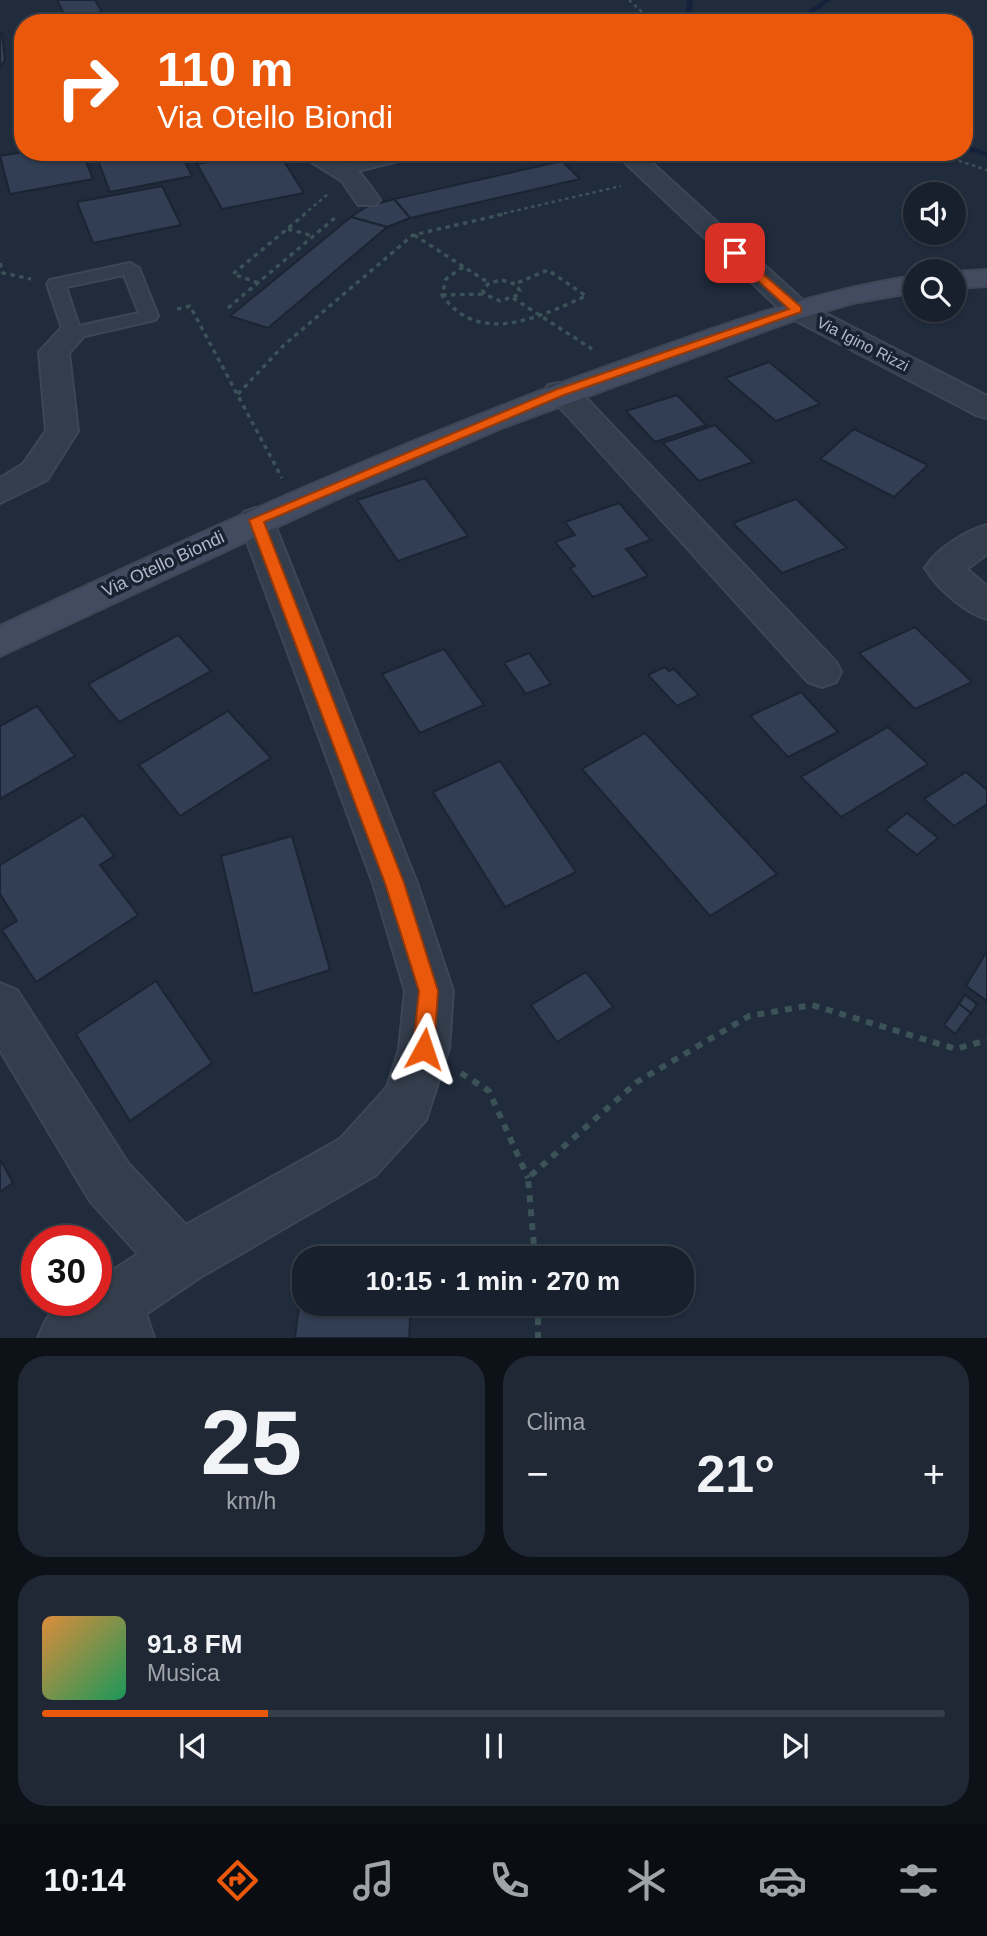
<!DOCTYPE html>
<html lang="it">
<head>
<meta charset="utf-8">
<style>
  body { margin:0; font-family:Arial,sans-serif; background:#212835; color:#f1f3f6; height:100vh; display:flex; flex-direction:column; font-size:26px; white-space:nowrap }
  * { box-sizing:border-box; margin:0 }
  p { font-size:23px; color:#9fa3aa }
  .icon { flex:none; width:38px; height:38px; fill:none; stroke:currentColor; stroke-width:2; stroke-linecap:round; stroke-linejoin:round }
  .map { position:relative; height:1338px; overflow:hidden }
  .drawer { display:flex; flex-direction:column; gap:18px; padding:18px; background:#0d1219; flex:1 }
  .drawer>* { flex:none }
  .top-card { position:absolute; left:14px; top:14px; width:959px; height:147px; border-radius:28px; box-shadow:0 2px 5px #0004,0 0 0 2px #363e49; background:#ea580c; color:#fff; overflow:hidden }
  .tools { position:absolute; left:903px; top:182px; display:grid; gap:14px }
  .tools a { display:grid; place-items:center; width:63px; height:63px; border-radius:50%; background:#18202d; box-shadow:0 2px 5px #0004,0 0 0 2px #363e49; font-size:35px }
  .speed { position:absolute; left:21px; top:1225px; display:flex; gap:14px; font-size:35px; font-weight:700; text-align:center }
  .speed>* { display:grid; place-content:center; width:91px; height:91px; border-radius:50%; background:#18202d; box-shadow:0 2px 5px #0004,0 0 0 2px #363e49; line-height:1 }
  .speed .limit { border:10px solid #d22; background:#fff; color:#111 }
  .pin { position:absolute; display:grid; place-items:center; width:60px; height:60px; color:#fff; margin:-30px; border-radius:14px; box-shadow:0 4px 10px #0006 }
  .me { position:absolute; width:77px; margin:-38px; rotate:5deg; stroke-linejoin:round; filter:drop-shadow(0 0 5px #0008) }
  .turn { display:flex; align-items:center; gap:24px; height:147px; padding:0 28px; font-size:32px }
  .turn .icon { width:91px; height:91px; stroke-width:2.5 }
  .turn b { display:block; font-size:49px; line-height:60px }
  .big { font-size:52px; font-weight:700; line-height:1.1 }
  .drawer .card { flex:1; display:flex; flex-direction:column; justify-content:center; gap:10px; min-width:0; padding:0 24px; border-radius:28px; background:#212835 }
  .drawer .dial { align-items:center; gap:0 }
  .dial b { font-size:91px; line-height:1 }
  .song { display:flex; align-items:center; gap:21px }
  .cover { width:84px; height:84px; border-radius:10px; background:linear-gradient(135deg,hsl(30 70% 55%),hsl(150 70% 35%)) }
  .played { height:7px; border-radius:4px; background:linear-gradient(90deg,#ea580c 25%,#363e49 25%) }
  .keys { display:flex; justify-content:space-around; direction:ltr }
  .heat { display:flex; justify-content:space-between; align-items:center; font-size:38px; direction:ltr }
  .drawer .tiles { flex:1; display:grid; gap:18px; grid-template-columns:1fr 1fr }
  .card:last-child { grid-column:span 2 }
  .trip { position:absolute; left:292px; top:1246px; width:402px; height:70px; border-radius:28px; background:#18202d; box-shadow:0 2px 5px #0004,0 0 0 2px #363e49; font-weight:700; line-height:70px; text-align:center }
  .tabs { display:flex; height:112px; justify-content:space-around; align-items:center; background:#0a0d12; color:#9fa3aa }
  .tabs .icon { width:49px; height:49px }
  .tabs .on { color:#ea580c }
  .tabs b { font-size:32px; color:#f1f3f6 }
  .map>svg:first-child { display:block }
</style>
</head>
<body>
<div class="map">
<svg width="987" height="1338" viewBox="0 0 987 1338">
  <rect width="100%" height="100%" fill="#202b3c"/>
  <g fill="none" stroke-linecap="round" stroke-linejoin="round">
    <g fill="#13213b" fill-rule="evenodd">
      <path d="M687,0H693L691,23H685Z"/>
      <path d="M824,0H831L799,23H791Z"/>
      <path d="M964,145L987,152V156L964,150Z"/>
    </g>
  </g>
  <g fill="#323e53" stroke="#1b2433" stroke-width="2">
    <path d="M57,0H95L102,12L66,18Z"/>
    <path d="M2,33L5,60L0,67V34Z"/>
    <path d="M23,152H82L93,179L10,194L0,156Z"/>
    <path d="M110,152H180L192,176L110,192L96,155Z"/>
    <path d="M260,152H278L304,193L222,209L197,164Z"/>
    <path d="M562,161L580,179L410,218L394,199Z"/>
    <path d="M162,186L181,225L93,243L77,202Z"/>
    <path d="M394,199L410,218L387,227L351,217L366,207Z"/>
    <path d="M351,217L387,227L268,328L230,316Z"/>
    <path d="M769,362L820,404L776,421L725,378Z"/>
    <path d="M677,395L706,425L655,442L626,411Z"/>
    <path d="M715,425L753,462L699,481L663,443Z"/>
    <path d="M854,429L928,465L894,497L820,459Z"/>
    <path d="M425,478L468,536L398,561L357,500Z"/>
    <path d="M796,499L847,548L782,573L733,523Z"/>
    <path d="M619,503L651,540L626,549L648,576L593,597L570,568L575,566L555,542L575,535L565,522Z"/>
    <path d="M915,627L972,682L915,709L859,653Z"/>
    <path d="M178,635L211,671L119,722L88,684Z"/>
    <path d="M444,649L484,705L420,733L382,674Z"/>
    <path d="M529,653L551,684L526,694L504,663Z"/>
    <path d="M665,667L669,671L674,669L699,695L677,706L648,675Z"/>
    <path d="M801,692L838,732L788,757L750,716Z"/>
    <path d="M37,706L75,756L0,799V726Z"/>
    <path d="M228,711L271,758L180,816L139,765Z"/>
    <path d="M888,727L928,764L841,817L801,777Z"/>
    <path d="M645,733L777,874L710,916L582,769Z"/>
    <path d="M500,761L576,872L505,907L433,792Z"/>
    <path d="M966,772L987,790V804L954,826L924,799Z"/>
    <path d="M907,813L938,838L917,855L886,830Z"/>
    <path d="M83,815L114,856L100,865L138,915L36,982L2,930L17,921L0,894V865Z"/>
    <path d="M292,836L330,970L253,994L221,856Z"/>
    <path d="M987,951V1001L966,986Z"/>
    <path d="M586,972L613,1007L557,1042L531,1005Z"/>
    <path d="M156,981L212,1063L130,1121L76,1034Z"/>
    <path d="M965,995L977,1004L971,1013L959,1004Z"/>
    <path d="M959,1004L971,1013L955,1034L944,1025Z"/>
    <path d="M0,1159L13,1183L0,1192Z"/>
    <path d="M301,1289H304V1304H411L409,1338H295Z"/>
  </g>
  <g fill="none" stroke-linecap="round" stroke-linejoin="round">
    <defs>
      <g id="lane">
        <path d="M404,152H434L342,175L334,170L336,167Z"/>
        <path d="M130,263L139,268L158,316L155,320L72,339L65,337L47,284L50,280ZM124,275L139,313L79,326L66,287Z"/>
      </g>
      <g id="street">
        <path d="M302,152C345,152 356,165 380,200L376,205H358L342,181L305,158Z"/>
        <path d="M614,152H640L807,304L987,396V418L976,415L787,316Z"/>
        <path d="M72,324L82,327L87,333L69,353L78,431L47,480L0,503V478L23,464L46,431L39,352L62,327Z"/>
        <path d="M559,383L570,385L590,402L836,662L841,672L836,682L822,687L808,682L568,416L544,392L548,385Z"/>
        <path d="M256,508L268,512L273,520L417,883L453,991L449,1049L426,1120L376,1175L199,1278L146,1314L154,1338H38C52,1303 60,1300 96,1300V1281L138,1254L90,1201L0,1050V983L17,990L128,1163L186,1225L340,1139L387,1087L399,1049L405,991L373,883L239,520L244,512Z"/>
        <path d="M987,525V554L967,569L987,586V619C965,613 937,588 925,568C936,549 966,531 987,525Z"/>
      </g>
      <g id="secondary">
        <path d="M987,270V286L954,288V272Z"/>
        <path d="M915,276V292L853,303L797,319L504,427L339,498L0,656V626C203,531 406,438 617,363C714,328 812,291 915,276Z"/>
      </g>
    </defs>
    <use href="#lane" stroke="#3d4655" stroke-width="4"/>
    <use href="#street" stroke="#3d4655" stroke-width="4"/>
    <use href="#secondary" stroke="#3d4655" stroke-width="4"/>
    <g stroke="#3b5256" stroke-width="2.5" stroke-dasharray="3.5 3.5" stroke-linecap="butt">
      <path d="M629,0L654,23"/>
      <path d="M932,152L987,170"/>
      <path d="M303,215L328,194"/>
      <path d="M497,215L621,186"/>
    </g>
    <g stroke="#3b5256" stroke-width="3.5" stroke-dasharray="4.5 4.5" stroke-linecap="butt">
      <path d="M288,229L313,236"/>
      <path d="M414,235L489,283"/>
      <path d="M0,263L3,273L31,279"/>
      <path d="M463,267L446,279L442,295C479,347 539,317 586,296L548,270L515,284"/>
      <path d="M502,280L515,284L520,291L518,295L500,301L484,294L483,290L489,283Z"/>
      <path d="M258,283L233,274L305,214"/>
      <path d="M442,295L484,294"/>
      <path d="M513,298L592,349"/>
      <path d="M228,308L336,217"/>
      <path d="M177,309L190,306L282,478"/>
      <path d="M238,394L284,345L413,235L504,214"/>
    </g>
    <g stroke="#3b5256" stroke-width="6" stroke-dasharray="7 7" stroke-linecap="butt">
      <path d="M461,1073L489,1091L528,1178"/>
      <path d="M535,1258L528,1178L637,1082L749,1016L812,1005L956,1049L987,1040"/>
      <path d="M538,1304V1338"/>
    </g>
    <use href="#lane" fill="#343d4c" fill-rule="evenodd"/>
    <use href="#street" fill="#343d4c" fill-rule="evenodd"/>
    <use href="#secondary" fill="#424b60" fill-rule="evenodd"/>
  </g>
  <path fill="#ea580c" stroke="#983908" stroke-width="2" d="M735,250L801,307V312L564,395L264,522L404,883L438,991L434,1049L431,1056L424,1058L416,1056L413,1049L419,991L385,883L249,520L555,390L789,309L731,256V251Z"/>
  <g text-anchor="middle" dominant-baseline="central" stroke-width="7" stroke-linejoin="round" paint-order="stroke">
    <g font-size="16" fill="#afb7c8" stroke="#192231">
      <text transform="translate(863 344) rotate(27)">Via Igino Rizzi</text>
    </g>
    <g font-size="18" fill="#afb7c8" stroke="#192231">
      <text transform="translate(163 564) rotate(-25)">Via Otello Biondi</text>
    </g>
  </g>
</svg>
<div class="tools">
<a><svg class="icon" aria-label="sound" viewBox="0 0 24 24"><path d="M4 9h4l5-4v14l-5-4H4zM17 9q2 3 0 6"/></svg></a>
<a><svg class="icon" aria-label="search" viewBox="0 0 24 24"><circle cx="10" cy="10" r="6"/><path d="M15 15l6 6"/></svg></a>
</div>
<div class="speed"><div class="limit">30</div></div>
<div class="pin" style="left:735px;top:253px;background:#d93025"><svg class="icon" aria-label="arrive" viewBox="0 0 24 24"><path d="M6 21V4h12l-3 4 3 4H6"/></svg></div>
<svg class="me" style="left:424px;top:1049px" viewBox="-20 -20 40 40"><path d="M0-17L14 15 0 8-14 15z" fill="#ea580c" stroke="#fff" stroke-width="4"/></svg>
<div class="trip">10:15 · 1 min · 270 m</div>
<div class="top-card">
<div class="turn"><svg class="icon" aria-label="right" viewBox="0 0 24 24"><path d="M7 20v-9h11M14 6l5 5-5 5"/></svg><div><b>110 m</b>Via Otello Biondi</div></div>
</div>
</div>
<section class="drawer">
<div class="tiles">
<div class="card dial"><b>25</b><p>km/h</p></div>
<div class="card"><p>Clima</p>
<div class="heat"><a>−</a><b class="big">21°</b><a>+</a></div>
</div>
<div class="card">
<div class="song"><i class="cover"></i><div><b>91.8 FM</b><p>Musica</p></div></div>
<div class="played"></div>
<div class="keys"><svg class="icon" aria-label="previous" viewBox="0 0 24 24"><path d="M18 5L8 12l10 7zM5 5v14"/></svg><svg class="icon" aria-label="pause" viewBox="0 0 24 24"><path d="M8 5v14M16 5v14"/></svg><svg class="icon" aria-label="next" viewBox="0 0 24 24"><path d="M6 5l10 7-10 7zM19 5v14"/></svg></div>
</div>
</div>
</section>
<nav class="tabs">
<b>10:14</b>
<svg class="icon on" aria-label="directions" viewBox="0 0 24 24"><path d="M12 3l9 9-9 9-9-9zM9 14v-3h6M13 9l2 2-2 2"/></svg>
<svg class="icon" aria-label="music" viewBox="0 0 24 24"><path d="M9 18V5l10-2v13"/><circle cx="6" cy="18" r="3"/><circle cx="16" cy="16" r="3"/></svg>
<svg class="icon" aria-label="phone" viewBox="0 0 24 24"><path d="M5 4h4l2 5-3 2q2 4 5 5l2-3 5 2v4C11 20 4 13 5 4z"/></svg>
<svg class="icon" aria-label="climate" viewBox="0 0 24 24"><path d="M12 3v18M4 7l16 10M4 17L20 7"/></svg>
<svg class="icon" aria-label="car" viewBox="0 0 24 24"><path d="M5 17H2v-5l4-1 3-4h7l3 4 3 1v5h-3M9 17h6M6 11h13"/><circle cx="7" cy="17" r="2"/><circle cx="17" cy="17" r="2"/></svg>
<svg class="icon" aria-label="filters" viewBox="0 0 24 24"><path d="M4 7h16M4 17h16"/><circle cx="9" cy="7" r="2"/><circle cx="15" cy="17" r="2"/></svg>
</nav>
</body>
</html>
